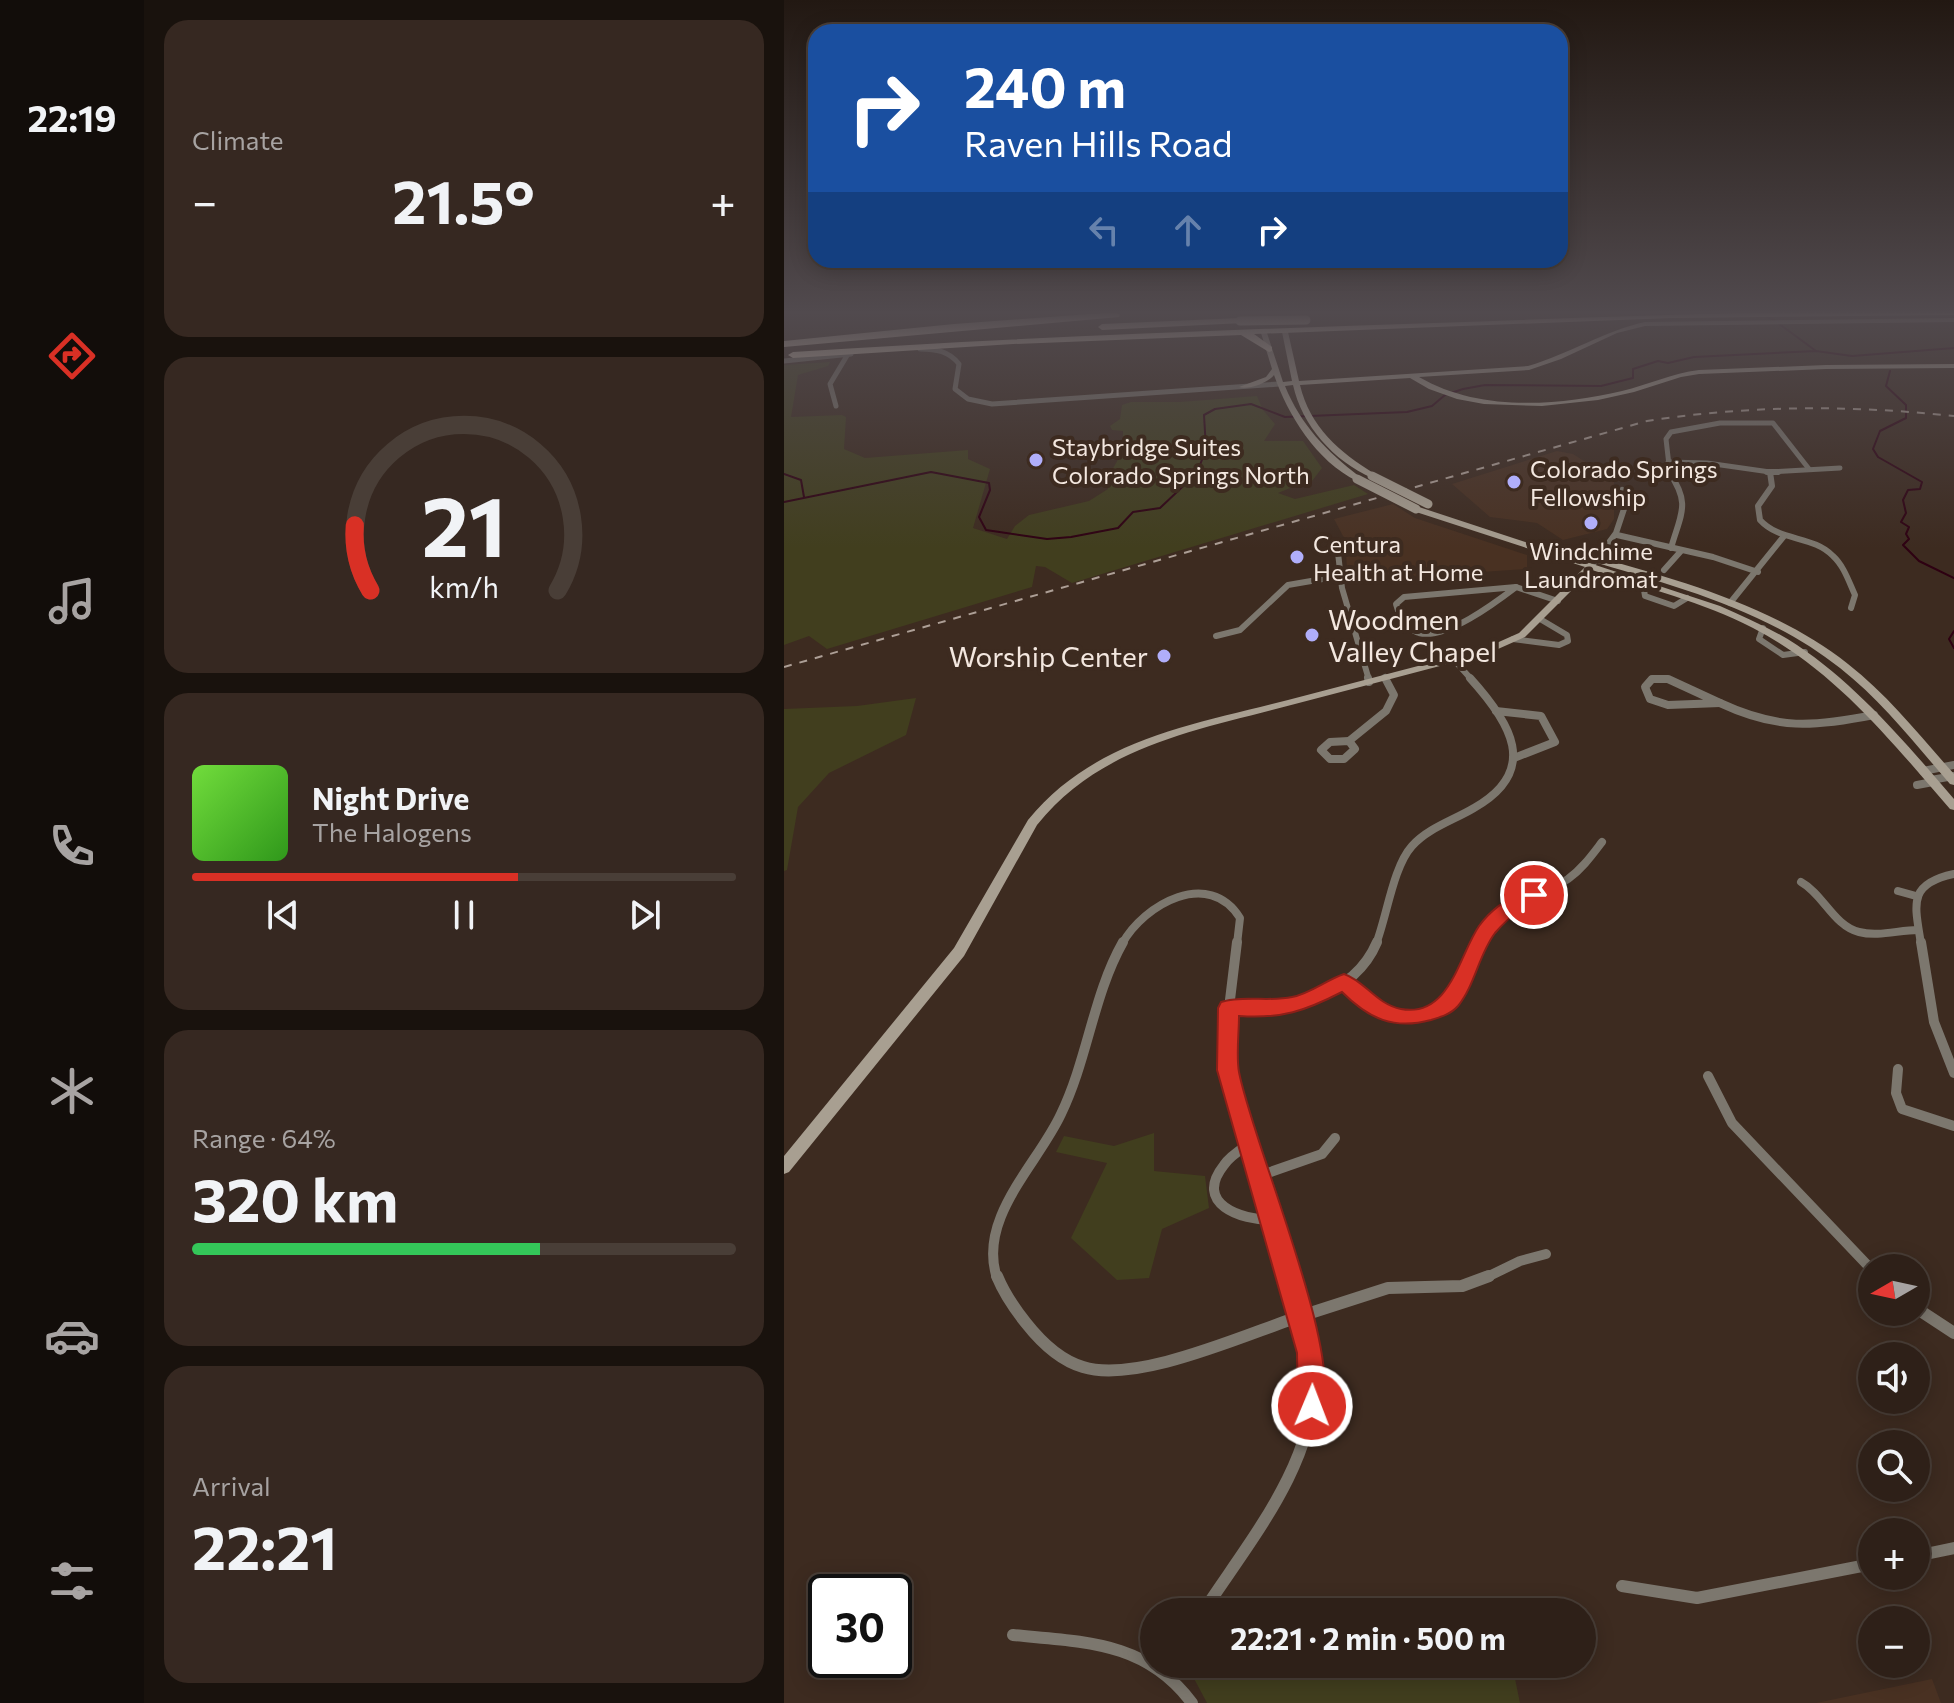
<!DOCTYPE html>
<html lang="en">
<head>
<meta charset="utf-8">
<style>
  body { margin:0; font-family:Commissioner,sans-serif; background:#362821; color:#f1f3f6; height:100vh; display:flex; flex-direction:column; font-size:30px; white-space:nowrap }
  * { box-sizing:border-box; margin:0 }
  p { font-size:26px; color:#a7a3a2 }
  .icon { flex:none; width:44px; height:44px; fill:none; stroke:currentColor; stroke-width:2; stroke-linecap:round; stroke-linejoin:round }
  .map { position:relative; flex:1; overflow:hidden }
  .drawer { display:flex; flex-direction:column; gap:20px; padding:20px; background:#19120d; width:640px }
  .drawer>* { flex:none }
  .hud { position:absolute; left:24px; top:24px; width:760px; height:244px; border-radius:24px; box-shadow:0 4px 20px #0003,0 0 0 2px #493e37; background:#1a4fa0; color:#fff; overflow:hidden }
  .needle { width:52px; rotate:261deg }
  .buttons { position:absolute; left:1074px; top:1254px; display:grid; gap:16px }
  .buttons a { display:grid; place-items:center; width:72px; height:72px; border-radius:50%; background:#2e2018; box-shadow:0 4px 20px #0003,0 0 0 2px #493e37; font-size:40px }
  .speed { position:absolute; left:24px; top:1574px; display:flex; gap:16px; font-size:40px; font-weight:700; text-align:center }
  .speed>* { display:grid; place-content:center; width:104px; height:104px; border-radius:50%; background:#2e2018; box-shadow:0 4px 20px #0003,0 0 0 2px #493e37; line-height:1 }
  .speed .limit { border:4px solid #111; border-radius:12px; background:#fff; color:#111 }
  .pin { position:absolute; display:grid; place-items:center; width:68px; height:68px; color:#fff; margin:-34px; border:4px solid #fff; border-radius:50%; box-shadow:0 2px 8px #0007 }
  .me { position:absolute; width:88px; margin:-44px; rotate:1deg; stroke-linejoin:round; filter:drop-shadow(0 0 6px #0008) }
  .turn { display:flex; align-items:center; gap:28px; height:168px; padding:0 24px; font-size:36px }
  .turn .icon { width:104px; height:104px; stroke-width:2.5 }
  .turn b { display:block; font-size:56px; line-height:68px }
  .lanes { display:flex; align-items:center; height:76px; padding:0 24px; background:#0003; justify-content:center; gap:40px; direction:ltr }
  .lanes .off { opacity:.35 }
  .big { font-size:60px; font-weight:700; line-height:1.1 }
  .drawer .widget { flex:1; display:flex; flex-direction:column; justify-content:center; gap:12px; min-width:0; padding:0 28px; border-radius:24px; background:#362821 }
  .drawer .dial { align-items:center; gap:0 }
  .dial svg { height:208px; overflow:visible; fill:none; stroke:#493e37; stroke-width:7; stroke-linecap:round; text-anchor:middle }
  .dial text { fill:#f1f3f6; stroke:none }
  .song { display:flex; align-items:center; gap:24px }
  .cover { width:96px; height:96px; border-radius:12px; background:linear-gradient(135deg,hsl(100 70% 55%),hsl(110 70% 35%)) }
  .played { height:8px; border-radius:4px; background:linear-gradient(90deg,#d93025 60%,#493e37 60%) }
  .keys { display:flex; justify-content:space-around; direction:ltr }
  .heat { display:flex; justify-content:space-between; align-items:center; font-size:44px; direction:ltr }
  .charge { height:12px; border-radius:6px; background:linear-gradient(90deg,#34c759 64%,#493e37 0) }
  .trip { position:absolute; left:356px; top:1598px; width:456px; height:80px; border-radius:40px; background:#2e2018; box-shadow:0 4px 20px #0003,0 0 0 2px #493e37; font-weight:700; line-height:80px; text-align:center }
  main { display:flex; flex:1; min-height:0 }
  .dock { display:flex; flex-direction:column; width:144px; justify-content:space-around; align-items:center; background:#120d0a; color:#a7a3a2 }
  .dock .icon { width:56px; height:56px }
  .dock .on { color:#d93025 }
  .dock b { font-size:36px; color:#f1f3f6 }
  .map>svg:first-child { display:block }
</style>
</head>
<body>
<main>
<nav class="dock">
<b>22:19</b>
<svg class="icon on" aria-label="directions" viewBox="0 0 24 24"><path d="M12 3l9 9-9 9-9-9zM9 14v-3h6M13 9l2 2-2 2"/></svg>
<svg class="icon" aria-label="music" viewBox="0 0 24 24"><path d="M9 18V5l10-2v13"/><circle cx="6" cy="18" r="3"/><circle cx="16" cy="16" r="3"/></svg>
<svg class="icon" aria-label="phone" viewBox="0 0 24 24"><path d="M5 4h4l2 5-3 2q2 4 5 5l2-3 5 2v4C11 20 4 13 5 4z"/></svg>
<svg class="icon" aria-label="climate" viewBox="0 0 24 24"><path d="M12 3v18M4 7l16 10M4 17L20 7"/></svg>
<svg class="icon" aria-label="car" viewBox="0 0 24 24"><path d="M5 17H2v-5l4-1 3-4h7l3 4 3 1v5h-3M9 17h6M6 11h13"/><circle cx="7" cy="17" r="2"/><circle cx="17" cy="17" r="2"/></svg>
<svg class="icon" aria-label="filters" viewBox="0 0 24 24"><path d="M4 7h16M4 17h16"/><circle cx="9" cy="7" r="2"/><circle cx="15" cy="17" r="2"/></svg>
</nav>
<section class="drawer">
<div class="widget"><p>Climate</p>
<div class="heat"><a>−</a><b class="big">21.5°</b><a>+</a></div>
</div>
<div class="widget dial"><svg viewBox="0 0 100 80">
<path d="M14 69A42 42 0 1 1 86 69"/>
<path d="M14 69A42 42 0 0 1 8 44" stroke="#d93025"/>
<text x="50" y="56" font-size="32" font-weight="700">21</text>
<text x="50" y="72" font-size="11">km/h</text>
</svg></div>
<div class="widget">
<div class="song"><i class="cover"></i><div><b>Night Drive</b><p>The Halogens</p></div></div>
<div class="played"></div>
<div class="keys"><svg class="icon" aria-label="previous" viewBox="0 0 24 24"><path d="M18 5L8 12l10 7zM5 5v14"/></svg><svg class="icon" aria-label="pause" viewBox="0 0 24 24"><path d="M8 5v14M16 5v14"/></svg><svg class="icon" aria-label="next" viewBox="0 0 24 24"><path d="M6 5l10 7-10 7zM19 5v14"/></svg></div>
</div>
<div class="widget"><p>Range · 64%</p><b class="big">320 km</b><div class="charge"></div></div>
<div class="widget"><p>Arrival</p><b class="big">22:21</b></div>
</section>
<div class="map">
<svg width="1170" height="1703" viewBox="0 0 1170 1703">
  <rect width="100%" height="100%" fill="#3d2b20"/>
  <g fill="#493122">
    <path d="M773,451L789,454L830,480V519L823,529L779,540L753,523L706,517L668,484Z"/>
    <path d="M609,504L631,518L743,555V569L564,581L562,554L569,547L559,536L550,519Z"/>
    <path d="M1148,1679L1157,1703H1032Z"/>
  </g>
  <g fill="#413e1e">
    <path d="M46,362L44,366L14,375L7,417L58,415L62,417L60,449L81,458L184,450V459L206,469L189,528L223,539L231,526L245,515L305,501L324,489L322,478C335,461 339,452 339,431L328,430L326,426L336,419L338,405L347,402H396L473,396L479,410L491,424L480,441H519L538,468L528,481L511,483V486L494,493L511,499L570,485L584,494L288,583L261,567L252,566L248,587L43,649L25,636L0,645V365Z"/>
    <path d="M132,698L122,735L45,773L14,807L3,870L0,871V709L73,706Z"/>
    <path d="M370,1133V1171L421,1176L425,1208L378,1229L365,1278L333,1280L287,1238L323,1163L272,1152L280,1136L330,1146Z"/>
    <path d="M406,1664H728L736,1703H423L406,1671Z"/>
  </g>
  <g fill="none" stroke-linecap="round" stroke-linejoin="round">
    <g stroke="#2e0112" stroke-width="2">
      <path d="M968,310L990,320L1032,351"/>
      <path d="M1106,371L1102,386L1122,405V418L1096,431L1089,449L1094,457L1138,482L1136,489L1124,490L1119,500L1122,513L1117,522L1125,527L1122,534L1125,539L1119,545L1135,561L1170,578"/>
      <path d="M0,474L17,480L20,497"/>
      <path d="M0,502L147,472L205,483L206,490L195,517L202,530L263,539L287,537L334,528L349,512L376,508L413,473L422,449L420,415L431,409L467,404L501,417L623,412L648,406L661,395L679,389L701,385L817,386L849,378V369L874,361L884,363L910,357L1032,351L1068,356L1170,348"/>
      <path d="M1170,631L1165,639L1170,648"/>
    </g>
    <g stroke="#7c776e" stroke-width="5">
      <path d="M136,349C152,349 165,351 175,364L171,389L184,399L208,404L495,384"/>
      <path d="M0,361L67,354"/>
      <path d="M52,406L46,384L64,354"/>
      <path d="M884,462L923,463L986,472L1056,468"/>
      <path d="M886,474L882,439L887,432L936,423H989L1025,469"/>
    </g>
    <g stroke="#7c776e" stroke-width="6">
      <path d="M885,472C907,504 897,513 887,548"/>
      <path d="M983,472H994"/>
      <path d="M986,472L988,486L974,506L976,520C996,542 1029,535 1049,556C1060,566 1065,582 1071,595L1067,608"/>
      <path d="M833,535L929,557L974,572"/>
      <path d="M553,544L558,588L585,680"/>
      <path d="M809,564L832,533L844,497L838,490"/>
      <path d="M880,570L897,551"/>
      <path d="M859,584L861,596L890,606L903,598"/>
      <path d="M732,587L774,601"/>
      <path d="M732,587C711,603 662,640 635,633C629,631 623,626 618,623L612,604L620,597Z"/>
      <path d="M946,603L1000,536"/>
      <path d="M979,628L975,639L999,655L1021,652"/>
      <path d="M432,636L456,630L504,585L556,576"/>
      <path d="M729,639L775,645L784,641L783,635L756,619"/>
      <path d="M670,660L688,680"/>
      <path d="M867,680H887"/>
    </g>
    <g stroke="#7c776e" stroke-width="8">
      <path d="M584,678L585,682"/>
      <path d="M868,679H884L936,703L884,705L866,699L861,687Z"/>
      <path d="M936,703C994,730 1029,727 1090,715"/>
      <path d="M712,711L757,716L771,742L730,758"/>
      <path d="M565,741L571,749L560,759H546L537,750L546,742Z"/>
      <path d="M565,741L602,711L610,695L601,678"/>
      <path d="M1139,771L1170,765"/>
      <path d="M1147,780L1170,776"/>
      <path d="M1133,785L1149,782"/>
      <path d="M1017,882C1039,894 1050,926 1075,932C1094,937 1115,930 1134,930"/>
      <path d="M1114,891L1132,896"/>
      <path d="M338,944C360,904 425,868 456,918L453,944"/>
      <path d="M592,944C603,916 609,867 628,846C644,828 670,820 690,808C757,770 726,722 686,678"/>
      <path d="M695,944C715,905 751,901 784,879C798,869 808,855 818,842"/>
      <path d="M1137,944C1131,905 1123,884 1170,874"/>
    </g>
    <g stroke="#7c776e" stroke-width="10">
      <path d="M453,942L445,1008L444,1070L506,1278"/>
      <path d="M1137,942L1150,1022L1170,1073"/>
      <path d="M560,982C588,1010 637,1036 669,998C682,982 687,960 696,942"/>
      <path d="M445,1008C501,1010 569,999 593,942"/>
      <path d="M1114,1069L1112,1093L1118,1109L1170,1126"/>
      <path d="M924,1076L948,1123L1088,1270"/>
      <path d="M465,1144C456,1150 446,1156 440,1165C409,1204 457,1220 488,1220"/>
      <path d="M475,1176L538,1154L551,1138"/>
      <path d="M213,1278C193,1218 254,1164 277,1114C304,1058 309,995 339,942"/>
      <path d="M701,1278L736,1261L762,1254"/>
    </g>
    <g stroke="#7c776e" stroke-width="12">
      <path d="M213,1276C220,1293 230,1308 242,1323C257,1342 275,1360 299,1367C353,1384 462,1334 517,1316"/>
      <path d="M505,1276L517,1316"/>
      <path d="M1132,1308L1170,1333"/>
      <path d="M517,1316L604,1288L678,1286L705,1276"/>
      <path d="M1132,1556L1170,1548"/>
      <path d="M838,1586L913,1598L1088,1564"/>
      <path d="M419,1612C463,1544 534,1461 529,1376C528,1356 521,1335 517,1316"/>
      <path d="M229,1635C300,1642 362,1641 408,1703"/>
    </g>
    <g fill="#a89f91" fill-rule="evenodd">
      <path d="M1170,318V322L861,326L833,333L777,359L745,370L635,377C695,412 773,406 838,391C864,385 888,373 915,370L1042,365L1170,364V368L1042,369L915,374L897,377L850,392L814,400L758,406L700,404L673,399L645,389L626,378L516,385C526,427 555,452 591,474V478H588C550,461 518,426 509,385L501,386C517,425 542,451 576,477V481H573C532,461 504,415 490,375C484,383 464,390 455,387L482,377L488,369L477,333L480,331L483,333L499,382L508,381L498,332L501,330L504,332L515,381L744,366C785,354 820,331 861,322Z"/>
      <path d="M629,507H635L936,606C962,618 989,629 1013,645C1074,686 1122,743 1170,799V810L1166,809C1107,741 1051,670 969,628C919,602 862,588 808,570L741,637L705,653C641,670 576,687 511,704C416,730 318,744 253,825L180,956L5,1172L0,1174V1156L170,948L244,820C310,739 408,725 504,700C569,683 634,666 699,649L735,633L801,567L629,511Z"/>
      <path d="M806,555C895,580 990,606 1064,664C1104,695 1136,736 1170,774V785L1166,784C1131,744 1098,701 1056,668C983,610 891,586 803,560L802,558Z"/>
    </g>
    <g fill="#e8dac5" fill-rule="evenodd">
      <path d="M1170,310V315L887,318L470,334L488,347V351L485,352L457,335L229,344L9,358L4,355L9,352C222,338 436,330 650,323C823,317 996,310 1170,310Z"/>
      <path d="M332,312L336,315L335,317L0,347V341L170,324Z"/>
      <path d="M456,318L460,321L459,323L318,330L314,327L318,324Z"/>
    </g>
    <path stroke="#ad9f96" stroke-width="2" stroke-dasharray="8 8" stroke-linecap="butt" d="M0,667L863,421C966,405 1067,405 1170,416"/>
    <g stroke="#a89f91" stroke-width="9">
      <path d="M588,476L644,504"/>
      <path d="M573,479L632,509"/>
    </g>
    <path stroke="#e8dac5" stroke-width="9" d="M456,321L522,320"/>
  </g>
  <linearGradient id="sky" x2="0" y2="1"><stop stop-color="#221812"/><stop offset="0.57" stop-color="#514a4e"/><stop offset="1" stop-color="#514a4e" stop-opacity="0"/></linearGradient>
  <rect width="1170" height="548" fill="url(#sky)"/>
  <path fill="#d93025" stroke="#8d1f18" stroke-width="2" d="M750,888L760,895C754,905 743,905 734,912C726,917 717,926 711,933C695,954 691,985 674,1006C667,1014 657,1017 647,1020C610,1030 585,1019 558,992C521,1011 498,1019 455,1016C455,1034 452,1055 455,1072C469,1145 562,1357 537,1416L528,1420L518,1416L514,1406L513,1353L433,1070L434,1008L437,1002C459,995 485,1002 508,997C526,994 542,980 560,974C581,981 592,1004 617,1009C666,1018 675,955 695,926C708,908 729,895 750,888Z"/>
  <g fill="#b0aefa" stroke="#3d2b20" stroke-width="3">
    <circle cx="252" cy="460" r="8"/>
    <circle cx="730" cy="482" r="8"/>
    <circle cx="807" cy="523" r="8"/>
    <circle cx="513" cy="557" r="8"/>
    <circle cx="528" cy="635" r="8"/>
    <circle cx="380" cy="656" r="8"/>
  </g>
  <g text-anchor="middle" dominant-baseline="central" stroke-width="8" stroke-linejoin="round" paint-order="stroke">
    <g font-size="24" fill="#f3e7df" stroke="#3d2b20" text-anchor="start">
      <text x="268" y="446">Staybridge Suites<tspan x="268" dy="28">Colorado Springs North</tspan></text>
      <text x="746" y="468">Colorado Springs<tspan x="746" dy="28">Fellowship</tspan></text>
      <text x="529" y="543">Centura<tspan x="529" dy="28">Health at Home</tspan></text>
      <text x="807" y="550" text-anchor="middle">Windchime<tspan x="807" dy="28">Laundromat</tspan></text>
    </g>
    <g font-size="28" fill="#f3e7df" stroke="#3d2b20" text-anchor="start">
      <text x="544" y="619">Woodmen<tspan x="544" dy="32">Valley Chapel</tspan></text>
      <text x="364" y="656" text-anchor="end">Worship Center</text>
    </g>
  </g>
</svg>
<div class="buttons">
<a><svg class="needle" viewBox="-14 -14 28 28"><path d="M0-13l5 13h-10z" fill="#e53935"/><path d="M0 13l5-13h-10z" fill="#a7a3a2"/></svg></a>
<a><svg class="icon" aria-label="sound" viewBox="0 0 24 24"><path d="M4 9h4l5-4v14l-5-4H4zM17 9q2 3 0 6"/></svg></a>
<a><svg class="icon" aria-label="search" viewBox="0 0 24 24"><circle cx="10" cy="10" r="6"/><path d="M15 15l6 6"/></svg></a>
<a>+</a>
<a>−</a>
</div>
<div class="speed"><div class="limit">30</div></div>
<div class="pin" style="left:750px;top:895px;background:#d93025"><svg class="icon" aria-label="arrive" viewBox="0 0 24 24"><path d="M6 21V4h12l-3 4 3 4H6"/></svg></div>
<svg class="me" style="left:528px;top:1406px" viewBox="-20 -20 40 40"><circle r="17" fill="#d93025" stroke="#fff" stroke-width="3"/><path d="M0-11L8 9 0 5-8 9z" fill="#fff"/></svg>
<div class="trip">22:21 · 2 min · 500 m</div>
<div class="hud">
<div class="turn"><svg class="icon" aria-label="right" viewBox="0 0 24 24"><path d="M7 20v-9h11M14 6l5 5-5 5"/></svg><div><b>240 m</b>Raven Hills Road</div></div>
<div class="lanes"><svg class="icon off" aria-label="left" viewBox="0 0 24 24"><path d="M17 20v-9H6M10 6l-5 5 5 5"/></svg><svg class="icon off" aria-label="ahead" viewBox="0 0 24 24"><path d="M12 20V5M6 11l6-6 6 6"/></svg><svg class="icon" aria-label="right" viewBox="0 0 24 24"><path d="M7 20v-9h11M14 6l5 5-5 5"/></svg></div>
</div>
</div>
</main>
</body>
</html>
